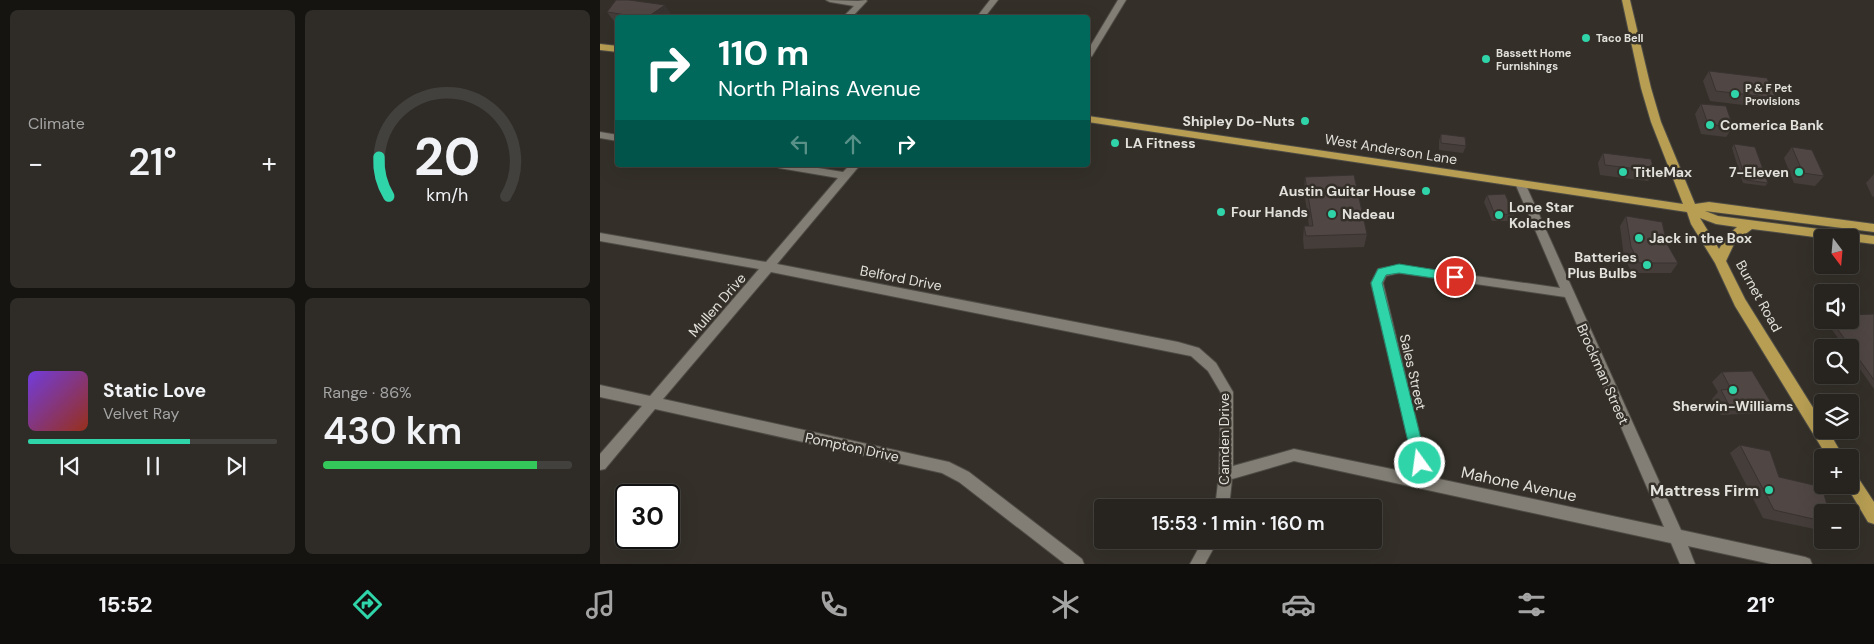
<!DOCTYPE html>
<html lang="en">
<head>
<meta charset="utf-8">
<style>
  body { margin:0; font-family:"DM Sans",sans-serif; background:#2f2c28; color:#f1f3f6; height:100vh; display:flex; flex-direction:column; font-size:19px; white-space:nowrap }
  * { box-sizing:border-box; margin:0 }
  p { font-size:16px; color:#a4a4a4 }
  .icon { flex:none; width:28px; height:28px; fill:none; stroke:currentColor; stroke-width:2; stroke-linecap:round; stroke-linejoin:round }
  .map { position:relative; flex:1; overflow:hidden }
  .sheet { display:flex; flex-direction:column; gap:10px; padding:10px; background:#151411; width:600px }
  .sheet>* { flex:none }
  .guide { position:absolute; left:15px; top:15px; width:475px; height:152px; border-radius:5px; box-shadow:0 5px 20px #0002,0 0 0 1px #43413d; background:#00695c; color:#fff; overflow:hidden }
  .needle { width:32px; rotate:164deg }
  .buttons { position:absolute; left:1214px; top:229px; display:grid; gap:10px }
  .buttons a { display:grid; place-items:center; width:45px; height:45px; border-radius:5px; background:#27241f; box-shadow:0 5px 20px #0002,0 0 0 1px #43413d; font-size:25px }
  .speed { position:absolute; left:15px; top:484px; display:flex; gap:10px; font-size:25px; font-weight:700; text-align:center }
  .speed>* { display:grid; place-content:center; width:65px; height:65px; border-radius:50%; background:#27241f; box-shadow:0 5px 20px #0002,0 0 0 1px #43413d; line-height:1 }
  .speed .limit { border:2px solid #111; border-radius:8px; background:#fff; color:#111 }
  .pin { position:absolute; display:grid; place-items:center; width:42px; height:42px; color:#fff; margin:-21px; border:2px solid #fff; border-radius:50%; box-shadow:0 1px 5px #0007 }
  .me { position:absolute; width:55px; margin:-28px; rotate:346deg; stroke-linejoin:round; filter:drop-shadow(0 0 4px #0008) }
  .turn { display:flex; align-items:center; gap:18px; height:105px; padding:0 20px; font-size:22px }
  .turn .icon { width:65px; height:65px; stroke-width:2.5 }
  .turn b { display:block; font-size:35px; line-height:42px }
  .lanes { display:flex; align-items:center; height:48px; padding:0 20px; background:#0003; justify-content:center; gap:25px; direction:ltr }
  .lanes .off { opacity:.35 }
  .big { font-size:38px; font-weight:600; line-height:1.1 }
  .sheet .tile { flex:1; display:flex; flex-direction:column; justify-content:center; gap:8px; min-width:0; padding:0 18px; border-radius:8px; background:#2f2c28 }
  .sheet .dial { align-items:center; gap:0 }
  .dial svg { height:130px; overflow:visible; fill:none; stroke:#43413d; stroke-width:7; stroke-linecap:round; text-anchor:middle }
  .dial text { fill:#f1f3f6; stroke:none }
  .song { display:flex; align-items:center; gap:15px }
  .cover { width:60px; height:60px; border-radius:8px; background:linear-gradient(135deg,hsl(260 70% 55%),hsl(10 70% 35%)) }
  .played { height:5px; border-radius:2px; background:linear-gradient(90deg,#30d4a9 65%,#43413d 65%) }
  .keys { display:flex; justify-content:space-around; direction:ltr }
  .heat { display:flex; justify-content:space-between; align-items:center; font-size:28px; direction:ltr }
  .charge { height:8px; border-radius:4px; background:linear-gradient(90deg,#34c759 86%,#43413d 0) }
  .sheet .tiles { flex:1; display:grid; gap:10px; grid-template-columns:repeat(2,1fr) }
  .trip { position:absolute; left:494px; top:499px; width:288px; height:50px; border-radius:5px; background:#27241f; box-shadow:0 5px 20px #0002,0 0 0 1px #43413d; font-weight:600; line-height:50px; text-align:center }
  .tabs { display:flex; height:80px; justify-content:space-around; align-items:center; background:#100e0c; color:#a4a4a4 }
  .tabs .icon { width:35px; height:35px }
  .tabs .active { color:#30d4a9 }
  .tabs b { font-size:22px; color:#f1f3f6 }
  main { display:flex; flex:1; min-height:0 }
  .map>svg:first-child { display:block }
</style>
</head>
<body>
<main>
<section class="sheet">
<div class="tiles">
<div class="tile"><p>Climate</p>
<div class="heat"><a>−</a><b class="big">21°</b><a>+</a></div>
</div>
<div class="tile dial"><svg viewBox="0 0 100 80">
<path d="M14 69A42 42 0 1 1 86 69"/>
<path d="M14 69A42 42 0 0 1 8 45" stroke="#30d4a9"/>
<text x="50" y="56" font-size="32" font-weight="700">20</text>
<text x="50" y="72" font-size="11">km/h</text>
</svg></div>
<div class="tile">
<div class="song"><i class="cover"></i><div><b>Static Love</b><p>Velvet Ray</p></div></div>
<div class="played"></div>
<div class="keys"><svg class="icon" aria-label="previous" viewBox="0 0 24 24"><path d="M18 5L8 12l10 7zM5 5v14"/></svg><svg class="icon" aria-label="pause" viewBox="0 0 24 24"><path d="M8 5v14M16 5v14"/></svg><svg class="icon" aria-label="next" viewBox="0 0 24 24"><path d="M6 5l10 7-10 7zM19 5v14"/></svg></div>
</div>
<div class="tile"><p>Range · 86%</p><b class="big">430 km</b><div class="charge"></div></div>
</div>
</section>
<div class="map">
<svg width="1274" height="564" viewBox="0 0 1274 564">
  <rect width="100%" height="100%" fill="#343029"/>
  <g fill="none" stroke-linecap="round" stroke-linejoin="round">
    <defs>
      <g id="minor">
        <path d="M226,0L258,1L266,0L267,1L251,18H242L254,6L230,2Z"/>
        <path d="M390,0H398L384,18H376Z"/>
        <path d="M518,0H526L492,56L488,58V50Z"/>
        <path d="M0,132L18,135V141L0,138Z"/>
        <path d="M174,165H199L243,172L250,165H260L177,264L578,342L599,348L616,363L633,392V466L694,449L816,474L771,283L778,269L799,265L960,288L915,183L916,181H924L1081,530L1205,557L1210,559L1212,564H1171L1088,546L1095,564H1080L1071,543L694,461L632,479L629,508H615L619,474L621,393L608,371L591,356L171,272L63,399L349,462L369,472L482,559L484,564H465L359,482L342,473L55,409L5,469L0,470V454L42,406L0,397V385L50,396L159,269L0,241V233L166,262L238,178L179,168ZM799,273L965,297L1064,527L830,477L783,283L786,276Z"/>
        <path d="M603,540H618L605,564H590Z"/>
      </g>
      <g id="major">
        <path d="M1022,0H1030L1051,88L1061,122L1095,204L1109,202L1274,224V232L1105,211L1118,216L1274,236V244L1250,241V238H1222L1152,229L1135,242L1126,261L1145,299L1222,422V430H1228L1244,458H1228L1135,306L1115,263L1091,224L1087,212L488,122V116L1083,204L1051,122L1041,88ZM1100,218L1116,224L1137,227L1127,236L1119,249Z"/>
        <path d="M0,44L18,46V52L0,50Z"/>
        <path d="M1250,471L1255,473L1274,502V524L1268,522L1246,485H1250Z"/>
      </g>
    </defs>
    <use href="#minor" stroke="#4f4c46" stroke-width="2"/>
    <use href="#major" stroke="#4f4c46" stroke-width="2"/>
    <use href="#minor" fill="#827e75" fill-rule="evenodd"/>
    <use href="#major" fill="#b79e53" fill-rule="evenodd"/>
  </g>
  <g fill="#453d3a">
    <path d="M7,12L71,14L66,18H18V22L14,21Z"/>
    <path d="M1109,71L1175,96L1168,106L1162,105L1160,107L1110,101L1103,81Z"/>
    <path d="M1101,104L1133,127L1126,137L1101,134L1095,114Z"/>
    <path d="M841,134L866,146L863,153L839,150V141Z"/>
    <path d="M1134,144L1168,183L1165,186L1143,183L1132,148Z"/>
    <path d="M1192,147L1224,176L1215,186L1194,183L1184,158Z"/>
    <path d="M1003,153L1054,171L1048,181L1000,175L998,163Z"/>
    <path d="M1274,174V197L1272,196L1266,183Z"/>
    <path d="M705,177L767,234L764,247L704,249L703,239L704,226H709L704,190Z"/>
    <path d="M887,195L914,214L911,221H892L884,202Z"/>
    <path d="M1026,216L1078,263L1071,273H1032L1024,257L1020,226Z"/>
    <path d="M1274,314V389L1250,355V348H1245L1225,320H1250Z"/>
    <path d="M1122,372L1172,404L1162,413L1121,415L1112,399L1118,392L1112,382Z"/>
    <path d="M1140,445L1222,512V528L1219,530L1163,518L1130,453Z"/>
  </g>
  <path fill="#383230" d="M65,5L71,14L66,18L49,16Z"/>
  <g fill="#504744" stroke="#383230">
    <path d="M16,0H29L65,5L49,16L65,18H47L49,16L46,18L7,12Z"/>
    <path d="M1109,71L1167,78L1175,96L1167,95L1168,97L1116,91Z"/>
    <path d="M1101,104L1126,106L1133,127L1108,124Z"/>
    <path d="M841,134L865,137L866,146L841,143Z"/>
    <path d="M1134,144L1155,147L1168,183L1146,180Z"/>
    <path d="M1192,147L1212,150L1224,176L1203,173Z"/>
    <path d="M1003,153L1051,159L1054,171L1005,165Z"/>
    <path d="M754,175L767,234L706,236L704,226H713L705,177Z"/>
    <path d="M905,194L914,214L895,215L887,195Z"/>
    <path d="M1026,216L1062,222L1067,244L1078,263H1039L1031,247Z"/>
    <path d="M1274,314V380L1231,320H1250V315Z"/>
    <path d="M1152,371L1172,404L1130,407L1121,390L1131,389L1122,372Z"/>
    <path d="M1140,445L1170,451L1179,477L1222,487L1229,512H1222V521L1174,510Z"/>
  </g>
  <path fill="#30d4a9" stroke="#1f8a6e" d="M799,264L855,273L861,277L855,281L799,273L786,275L782,283L827,463L825,468L820,469L815,468L813,463L771,283L778,269Z"/>
  <g fill="#30d4a9" stroke="#343029" stroke-width="2">
    <circle cx="986" cy="38" r="5"/>
    <circle cx="886" cy="59" r="5"/>
    <circle cx="1135" cy="94" r="5"/>
    <circle cx="705" cy="121" r="5"/>
    <circle cx="1110" cy="125" r="5"/>
    <circle cx="515" cy="143" r="5"/>
    <circle cx="1023" cy="172" r="5"/>
    <circle cx="1199" cy="172" r="5"/>
    <circle cx="826" cy="191" r="5"/>
    <circle cx="621" cy="212" r="5"/>
    <circle cx="732" cy="214" r="5"/>
    <circle cx="899" cy="215" r="5"/>
    <circle cx="1039" cy="238" r="5"/>
    <circle cx="1047" cy="265" r="5"/>
    <circle cx="1133" cy="390" r="5"/>
    <circle cx="1169" cy="490" r="5"/>
  </g>
  <g text-anchor="middle" dominant-baseline="central" stroke-width="5" stroke-linejoin="round" paint-order="stroke">
    <g font-size="11" font-weight="bold" fill="#e2e0db" stroke="#343029" text-anchor="start">
      <text x="996" y="38">Taco Bell</text>
      <text x="896" y="53">Bassett Home<tspan x="896" dy="13">Furnishings</tspan></text>
      <text x="1145" y="88">P &amp; F Pet<tspan x="1145" dy="13">Provisions</tspan></text>
    </g>
    <g font-size="14" font-weight="bold" fill="#e2e0db" stroke="#343029" text-anchor="start">
      <text x="695" y="121" text-anchor="end">Shipley Do-Nuts</text>
      <text x="1120" y="125">Comerica Bank</text>
      <text x="525" y="143">LA Fitness</text>
      <text x="1033" y="172">TitleMax</text>
      <text x="1189" y="172" text-anchor="end">7-Eleven</text>
      <text x="816" y="191" text-anchor="end">Austin Guitar House</text>
      <text x="909" y="207">Lone Star<tspan x="909" dy="16">Kolaches</tspan></text>
      <text x="631" y="212">Four Hands</text>
      <text x="742" y="214">Nadeau</text>
      <text x="1049" y="238">Jack in the Box</text>
      <text x="1037" y="257" text-anchor="end">Batteries<tspan x="1037" dy="16">Plus Bulbs</tspan></text>
      <text x="1133" y="406" text-anchor="middle">Sherwin-Williams</text>
    </g>
    <g font-size="14" fill="#e2e0db" stroke="#343029">
      <text transform="translate(791 149) rotate(9)">West Anderson Lane</text>
      <text transform="translate(301 278) rotate(11)">Belford Drive</text>
      <text transform="translate(1159 296) rotate(61)">Burnet Road</text>
      <text transform="translate(117 305) rotate(-49)">Mullen Drive</text>
      <text transform="translate(813 372) rotate(77)">Sales Street</text>
      <text transform="translate(1003 374) rotate(66)">Brockman Street</text>
      <text transform="translate(624 439) rotate(-90)">Camden Drive</text>
      <text transform="translate(252 447) rotate(12)">Pompton Drive</text>
    </g>
    <g font-size="16" fill="#e2e0db" stroke="#343029">
      <text transform="translate(919 484) rotate(12)">Mahone Avenue</text>
    </g>
    <g font-size="16" font-weight="bold" fill="#e2e0db" stroke="#343029" text-anchor="end">
      <text x="1159" y="490">Mattress Firm</text>
    </g>
  </g>
</svg>
<div class="buttons">
<a><svg class="needle" viewBox="-14 -14 28 28"><path d="M0-13l5 13h-10z" fill="#e53935"/><path d="M0 13l5-13h-10z" fill="#a4a4a4"/></svg></a>
<a><svg class="icon" aria-label="sound" viewBox="0 0 24 24"><path d="M4 9h4l5-4v14l-5-4H4zM17 9q2 3 0 6"/></svg></a>
<a><svg class="icon" aria-label="search" viewBox="0 0 24 24"><circle cx="10" cy="10" r="6"/><path d="M15 15l6 6"/></svg></a>
<a><svg class="icon" aria-label="layers" viewBox="0 0 24 24"><path d="M12 4l9 5-9 5-9-5zM3 14l9 5 9-5"/></svg></a>
<a>+</a>
<a>−</a>
</div>
<div class="speed"><div class="limit">30</div></div>
<div class="pin" style="left:855px;top:277px;background:#d93025"><svg class="icon" aria-label="arrive" viewBox="0 0 24 24"><path d="M6 21V4h12l-3 4 3 4H6"/></svg></div>
<svg class="me" style="left:820px;top:463px" viewBox="-20 -20 40 40"><circle r="17" fill="#30d4a9" stroke="#fff" stroke-width="3"/><path d="M0-11L8 9 0 5-8 9z" fill="#fff"/></svg>
<div class="trip">15:53 · 1 min · 160 m</div>
<div class="guide">
<div class="turn"><svg class="icon" aria-label="right" viewBox="0 0 24 24"><path d="M7 20v-9h11M14 6l5 5-5 5"/></svg><div><b>110 m</b>North Plains Avenue</div></div>
<div class="lanes"><svg class="icon off" aria-label="left" viewBox="0 0 24 24"><path d="M17 20v-9H6M10 6l-5 5 5 5"/></svg><svg class="icon off" aria-label="ahead" viewBox="0 0 24 24"><path d="M12 20V5M6 11l6-6 6 6"/></svg><svg class="icon" aria-label="right" viewBox="0 0 24 24"><path d="M7 20v-9h11M14 6l5 5-5 5"/></svg></div>
</div>
</div>
</main>
<nav class="tabs">
<b>15:52</b>
<svg class="icon active" aria-label="directions" viewBox="0 0 24 24"><path d="M12 3l9 9-9 9-9-9zM9 14v-3h6M13 9l2 2-2 2"/></svg>
<svg class="icon" aria-label="music" viewBox="0 0 24 24"><path d="M9 18V5l10-2v13"/><circle cx="6" cy="18" r="3"/><circle cx="16" cy="16" r="3"/></svg>
<svg class="icon" aria-label="phone" viewBox="0 0 24 24"><path d="M5 4h4l2 5-3 2q2 4 5 5l2-3 5 2v4C11 20 4 13 5 4z"/></svg>
<svg class="icon" aria-label="climate" viewBox="0 0 24 24"><path d="M12 3v18M4 7l16 10M4 17L20 7"/></svg>
<svg class="icon" aria-label="car" viewBox="0 0 24 24"><path d="M5 17H2v-5l4-1 3-4h7l3 4 3 1v5h-3M9 17h6M6 11h13"/><circle cx="7" cy="17" r="2"/><circle cx="17" cy="17" r="2"/></svg>
<svg class="icon" aria-label="filters" viewBox="0 0 24 24"><path d="M4 7h16M4 17h16"/><circle cx="9" cy="7" r="2"/><circle cx="15" cy="17" r="2"/></svg>
<b>21°</b>
</nav>
</body>
</html>
